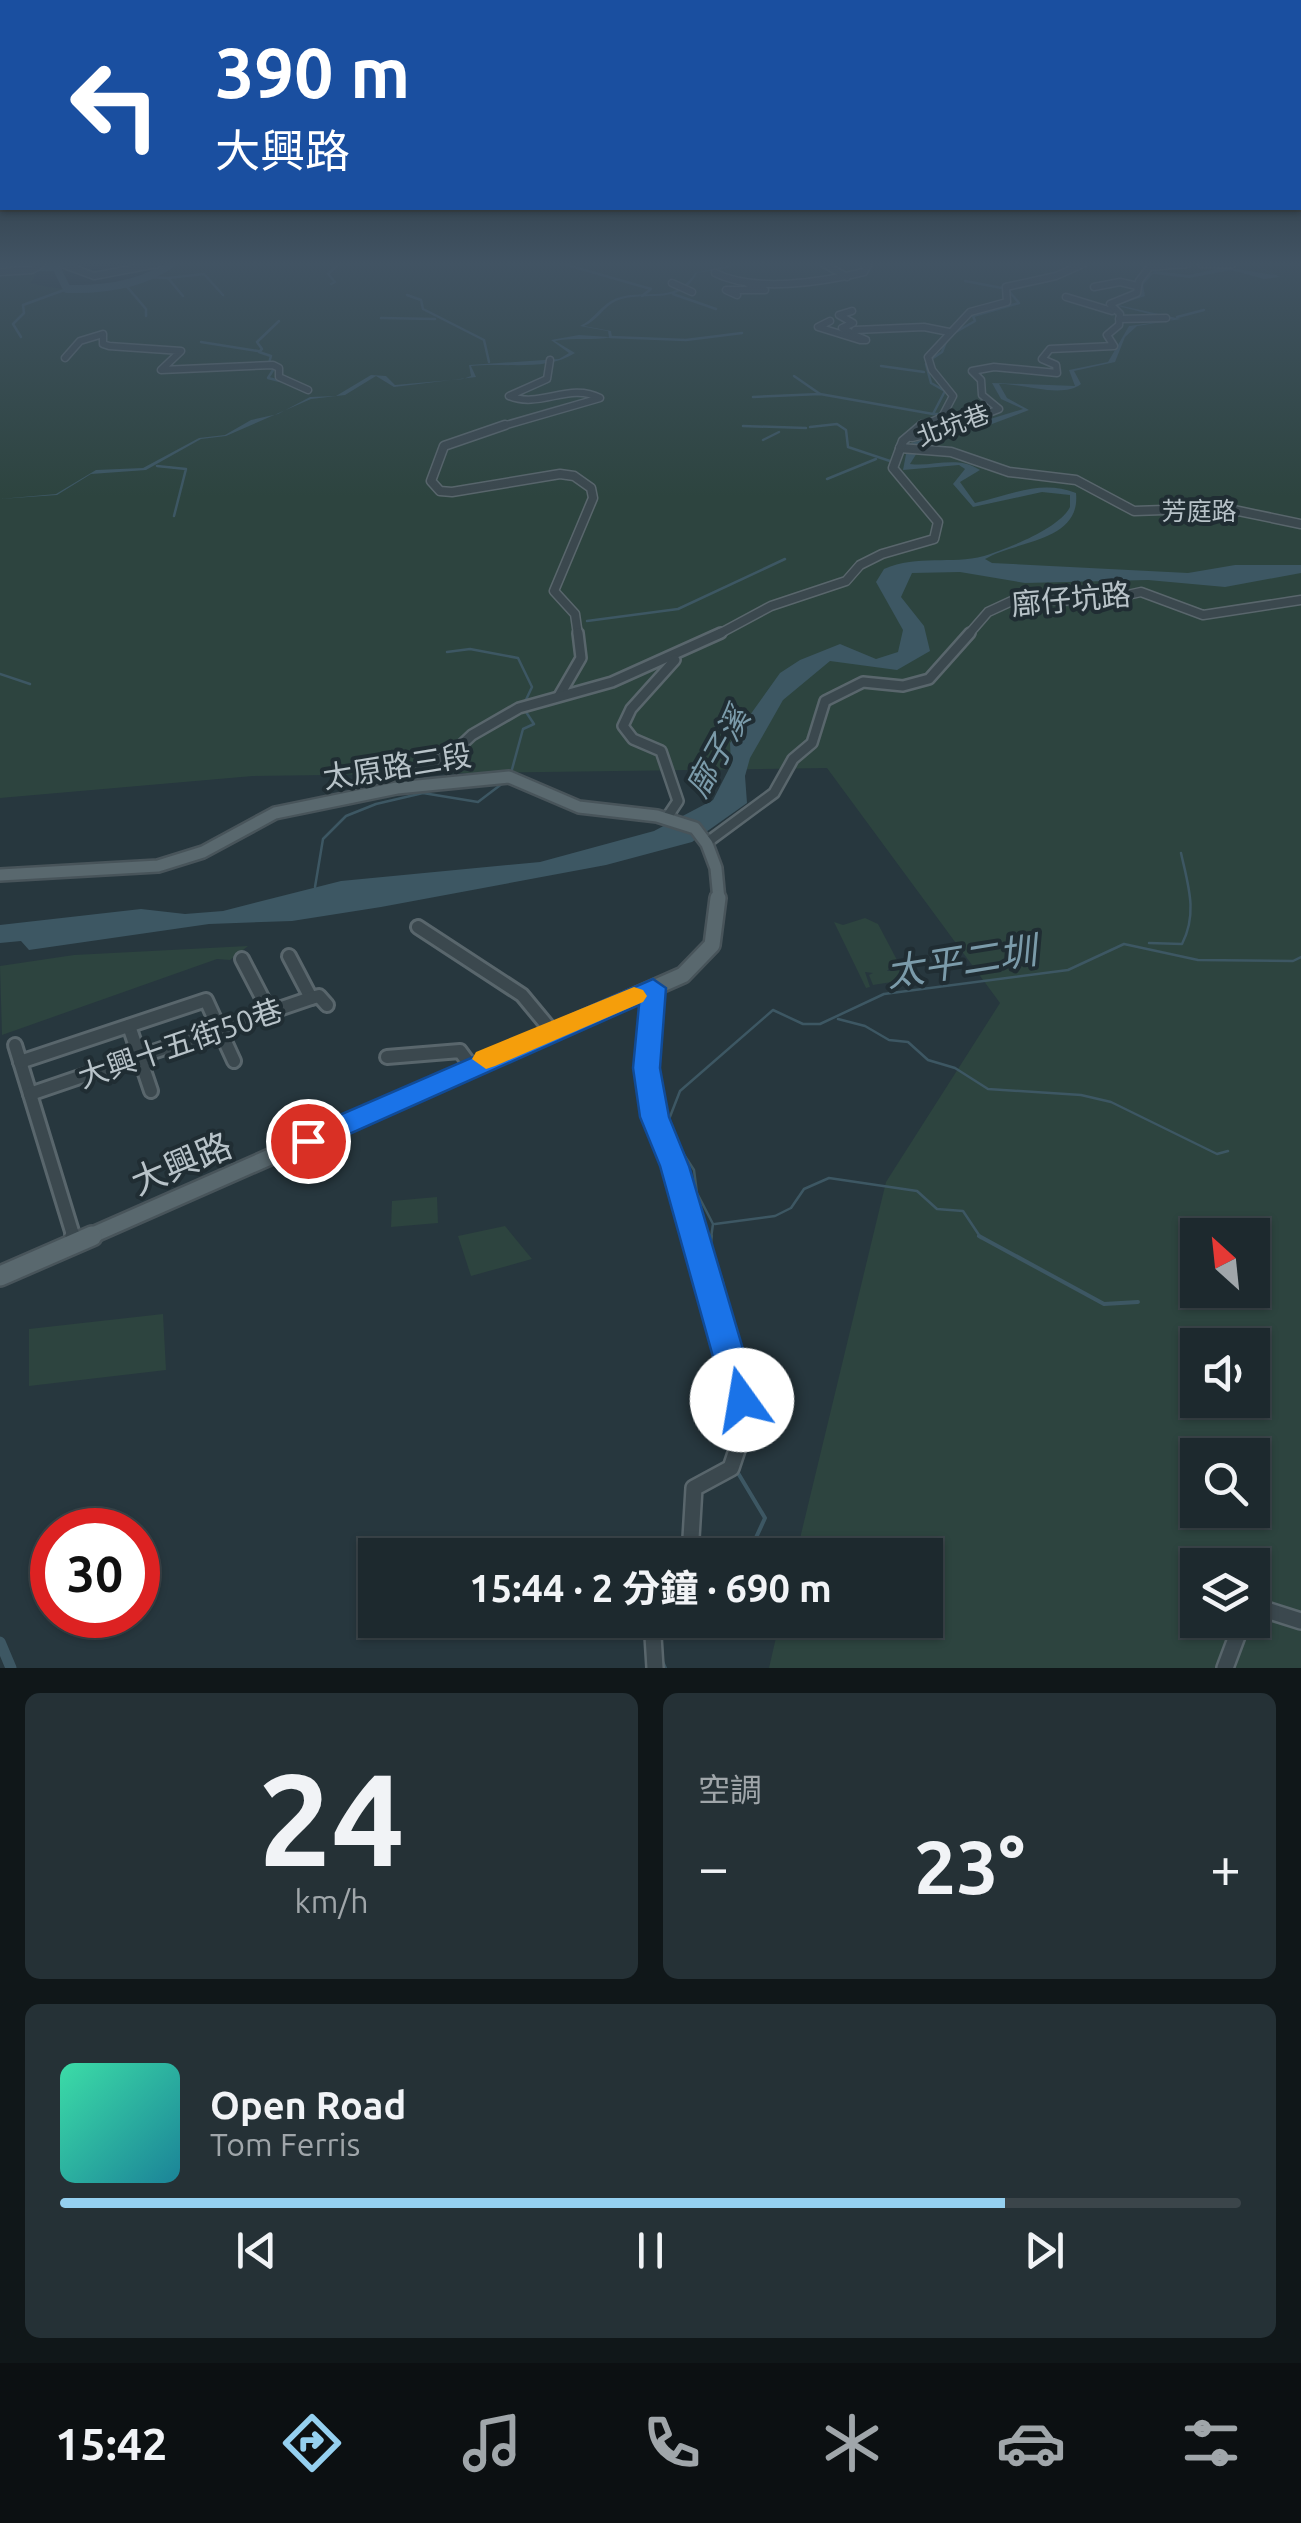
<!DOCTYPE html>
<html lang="zh-TW">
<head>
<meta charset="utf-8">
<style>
  body { margin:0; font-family:Ubuntu,"Noto Sans TC",sans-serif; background:#253136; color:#f1f3f6; height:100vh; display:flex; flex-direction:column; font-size:38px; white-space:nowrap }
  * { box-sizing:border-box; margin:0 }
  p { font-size:32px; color:#a0a6aa }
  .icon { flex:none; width:55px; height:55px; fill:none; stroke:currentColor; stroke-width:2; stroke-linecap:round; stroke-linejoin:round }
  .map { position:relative; height:1668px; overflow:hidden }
  .details { display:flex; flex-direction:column; gap:25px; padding:25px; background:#101719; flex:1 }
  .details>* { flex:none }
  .banner { position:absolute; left:0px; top:0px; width:1302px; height:210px; box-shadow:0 2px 8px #0004,0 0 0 2px #3b454a; background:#1a4fa0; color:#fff; overflow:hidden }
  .needle { width:65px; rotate:333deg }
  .fabs { position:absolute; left:1180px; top:1218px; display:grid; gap:20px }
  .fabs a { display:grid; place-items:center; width:90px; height:90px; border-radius:0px; background:#1d292e; box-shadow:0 2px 8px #0004,0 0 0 2px #3b454a; font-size:50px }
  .speed { position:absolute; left:30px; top:1508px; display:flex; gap:20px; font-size:50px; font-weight:700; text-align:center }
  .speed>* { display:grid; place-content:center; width:130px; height:130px; border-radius:50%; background:#1d292e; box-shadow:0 2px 8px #0004,0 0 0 2px #3b454a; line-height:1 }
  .speed .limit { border:15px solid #d22; background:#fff; color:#111 }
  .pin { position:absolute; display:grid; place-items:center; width:85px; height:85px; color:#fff; margin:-42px; border:5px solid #fff; border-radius:50%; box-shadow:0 2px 10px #0007 }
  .me { position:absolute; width:110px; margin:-55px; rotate:347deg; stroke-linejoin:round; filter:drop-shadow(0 0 8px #0008) }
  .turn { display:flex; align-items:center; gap:35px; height:210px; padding:0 50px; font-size:45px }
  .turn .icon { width:130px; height:130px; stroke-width:2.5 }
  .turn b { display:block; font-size:70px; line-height:85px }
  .big { font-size:75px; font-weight:700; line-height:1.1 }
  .details .card { flex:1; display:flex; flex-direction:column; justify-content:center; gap:15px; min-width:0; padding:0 35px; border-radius:15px; background:#253136 }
  .details .dial { align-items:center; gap:0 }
  .dial b { font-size:130px; line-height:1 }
  .song { display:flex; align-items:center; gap:30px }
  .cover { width:120px; height:120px; border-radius:15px; background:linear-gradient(135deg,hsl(160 70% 55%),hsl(190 70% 35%)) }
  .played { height:10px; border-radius:5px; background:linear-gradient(90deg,#95d0f0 80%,#3b454a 80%) }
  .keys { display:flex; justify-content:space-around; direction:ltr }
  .heat { display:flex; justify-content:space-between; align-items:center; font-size:55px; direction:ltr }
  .details .tiles { flex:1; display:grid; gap:25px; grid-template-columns:1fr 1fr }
  .card:last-child { grid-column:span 2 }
  .trip { position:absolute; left:358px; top:1538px; width:585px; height:100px; border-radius:0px; background:#1d292e; box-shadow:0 2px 8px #0004,0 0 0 2px #3b454a; font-weight:700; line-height:100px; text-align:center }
  .tab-bar { display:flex; height:160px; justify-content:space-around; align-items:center; background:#0c1012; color:#a0a6aa }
  .tab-bar .icon { width:70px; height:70px }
  .tab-bar .current { color:#95d0f0 }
  .tab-bar b { font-size:45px; color:#f1f3f6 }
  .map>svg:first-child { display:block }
</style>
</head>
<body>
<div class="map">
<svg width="1301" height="1668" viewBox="0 0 1301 1668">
  <rect width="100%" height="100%" fill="#27373e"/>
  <g fill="#2d443f" fill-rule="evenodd">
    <path d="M175,264H1301V1668H769L780,1620H925V1555H796L886,1182L1000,1003L827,768L253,776L0,798V276L36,274L31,283C71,294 142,294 175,264ZM1198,1235H1252V1290H1198ZM1198,1345H1252V1400H1198ZM1198,1455H1252V1510H1198ZM1198,1565H1252V1620H1198Z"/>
    <path d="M865,918L878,924L897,960L887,971L899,970L904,980L873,985L869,975L873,973L865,972L870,987L866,988L834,922L843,925Z"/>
    <path d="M248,946L230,960L217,959L2,1035L0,966L74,955Z"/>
    <path d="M437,1197L438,1223L391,1227L392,1201Z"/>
    <path d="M505,1226L532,1259L471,1276L458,1236Z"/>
    <path d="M163,1314L166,1370L29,1386V1329Z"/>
  </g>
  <g fill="#3d5763">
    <path d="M736,264C723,271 711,270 697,273C679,308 646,289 616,301C603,307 597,321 584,326L611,331L612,337C593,341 575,337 555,341L575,353C545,372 504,362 471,366L476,377L394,387L376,376L345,395L311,399L226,436L201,439L146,470L91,474L57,495L0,499L56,494L96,470L143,468L199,438L225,435L251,420L278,414L310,397L336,396L371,375L386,376L395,385L463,379L471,376L469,365L559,359L569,353L551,340L579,335L609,337L608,331L580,326C594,320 601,304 617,298C648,288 674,305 695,273Z"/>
    <path d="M1253,264L1280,277L1264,279L1231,270L1189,278L1153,274L1143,285L1145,296L1118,305L1181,319L1137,326L1125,337L1115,362L1074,371L1081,384C1062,399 1023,383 999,384L1007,398L1029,410L984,427L925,440L910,464C934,467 957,455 980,470L960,482L975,503C1010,495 1041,479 1076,493C1081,542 1017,540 985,559L992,563L1188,573L1235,565H1301V573L1225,587L1148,580L1025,583L960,572L912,573L901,597L924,626L930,651L897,670L830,661L783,700L750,758L745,776L747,803L692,842L606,865L381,907L292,921L209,924L29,950L21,941L0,943V925L141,909L185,914L223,911L341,881L540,862L654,831L713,800L731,765L730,743L780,673L800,660L840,644L876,659L898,652L903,630L876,582L884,569C918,554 951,565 984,556C1007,549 1060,528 1070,507V495L1042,492L973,507L953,484L965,469L959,465L903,470L908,444L1023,409L1001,399L992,383L1075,386L1069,370L1108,362L1129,326L1173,320L1114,305L1140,295L1143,278L1155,271L1189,275L1225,267L1274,275Z"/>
  </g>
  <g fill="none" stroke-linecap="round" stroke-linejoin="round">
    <g stroke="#3d5763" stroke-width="2.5">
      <path d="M567,265L651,289L642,296"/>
      <path d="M146,277L168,278L183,296"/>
      <path d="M168,278L204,274L223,295"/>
      <path d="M965,281L1002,288"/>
      <path d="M123,282L146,309V316"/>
      <path d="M331,284L335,282L328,274L339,264"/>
      <path d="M673,294L716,309"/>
      <path d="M407,295L421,300L423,309L484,340L489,362"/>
      <path d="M1177,317L1204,310"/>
      <path d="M381,318L435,319"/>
      <path d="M954,333L975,321L973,316L1019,303L1008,290"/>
      <path d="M21,337L13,324L24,313L23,305L67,289"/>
      <path d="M610,337L686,340L742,333"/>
      <path d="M201,342L258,351"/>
      <path d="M930,360L942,352L946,342"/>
      <path d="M269,363L271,356L259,352L262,349L257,342L279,321"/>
      <path d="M926,364L931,383L945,391L933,414H941"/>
      <path d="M881,366L924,372"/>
      <path d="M275,367L268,378L280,381"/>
      <path d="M794,376L820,394"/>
      <path d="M753,397L820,394L933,414"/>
      <path d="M743,426L806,428"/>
      <path d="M810,427L837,424L846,430L848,447L890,461"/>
      <path d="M935,428L955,420L948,415"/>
      <path d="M763,440L779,432"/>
      <path d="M157,466L186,469L174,516"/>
      <path d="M827,479L876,459"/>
      <path d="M587,621L678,609L785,559"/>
      <path d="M447,652L470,649L518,658L532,687L524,704"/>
      <path d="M0,674L30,684"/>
      <path d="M511,773L523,729L534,724L526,712"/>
      <path d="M315,887L323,839L346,816L376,804L423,793L478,802L503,783"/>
      <path d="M1149,943L1182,944C1198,913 1188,885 1181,853"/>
      <path d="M838,1019L865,1026L889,1040L908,1042L928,1060L955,1068L988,1089L1081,1095L1111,1102L1217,1154L1228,1151"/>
      <path d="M715,1224L775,1216L791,1208L804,1189L829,1178L917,1191L937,1209L963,1211L981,1238"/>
      <path d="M711,1238L713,1224L697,1193L694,1170L666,1127L680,1091L773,1010L803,1024H820L884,994L1068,970L1124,944L1198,960L1293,961L1301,957"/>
    </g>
    <g stroke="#3d5763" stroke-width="4">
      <path d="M711,1236C707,1263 728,1274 723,1303"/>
      <path d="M979,1236L1104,1304L1138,1302"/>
      <path d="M738,1473L765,1518L748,1555"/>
      <path d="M661,1659L665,1668"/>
    </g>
    <path stroke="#3d5763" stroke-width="11" d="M0,1642L11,1668"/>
    <path stroke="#3d5763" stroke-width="8" d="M0,268L56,267L67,289C103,290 141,285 171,264"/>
    <defs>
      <g id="minor-far4">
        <path d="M62,264L94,276L157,264"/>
        <path d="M824,264L847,277"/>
        <path d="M1201,264H1232"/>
        <path d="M1150,267L1187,264"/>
        <path d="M0,272L32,270L42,264"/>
        <path d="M715,273C755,293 822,282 864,272L868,265L863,264"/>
        <path d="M672,283L692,292"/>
        <path d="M1094,287L1120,282L1137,286"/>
        <path d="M737,295L726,290H765L748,284"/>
        <path d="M1066,297L1112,311"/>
        <path d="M852,311L839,315L853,323L842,328L853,334"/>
        <path d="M1119,319L1166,318"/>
        <path d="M830,321L818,327L860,340H866L854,335L855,330L924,327L949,332"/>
        <path d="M65,358L80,341L103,334V344L109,346L181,351L161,370L273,365L279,368V377L308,390"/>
        <path d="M496,428L600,398C569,382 540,409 509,396L547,379L550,360"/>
        <path d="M918,428L942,417L953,396L932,370L928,357L970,312L1007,302L1006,287L1056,276L1083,264"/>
        <path d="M950,428L999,409L982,395L981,380L972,371L994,367L1057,373L1056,365L1042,359L1050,349L1114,346L1107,335L1119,325L1120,314L1110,304L1137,293L1139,281L1152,264"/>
      </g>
      <g id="minor-far3">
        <path d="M505,425L444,446L431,481L440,491L452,492L560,474L574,476L591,488L593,498L554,591L575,614L578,635"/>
        <path d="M912,437L960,425"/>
        <path d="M900,448L951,452L1009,472L1076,480L1134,511L1224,508L1301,524"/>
        <path d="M717,635L771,606L846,581L860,565L882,554L934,539L938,522L893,468L903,441L922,425"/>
        <path d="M968,635L988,612L1014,600L1100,601L1141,592L1203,615L1301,600"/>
      </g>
      <g id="minor-far2">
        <path d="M559,696L581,658L578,633"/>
        <path d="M397,788L408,774L454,752L472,735L519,708L612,682L721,633"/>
        <path d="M668,816L678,801L661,751L633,739L623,726L631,709L675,660"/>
        <path d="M709,841L774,793L793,759L812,743L825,701L863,682L903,686L929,679L970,633"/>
      </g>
      <g id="minor-far1">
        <path d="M418,927L522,995L551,1030"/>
        <path d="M289,956L311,998"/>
        <path d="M242,959L270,1013"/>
        <path d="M653,988L646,1068L655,1117L696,1238"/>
        <path d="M129,1026L151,1091"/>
        <path d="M15,1045L74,1238"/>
        <path d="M387,1057L460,1051L471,1066"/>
        <path d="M20,1062L206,1000L234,1061"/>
        <path d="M30,1094L311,998L319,996L327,1005"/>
      </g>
      <g id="minor">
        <path d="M73,1236L75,1241"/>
        <path d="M690,1555L694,1488L731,1468L746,1423L735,1368L695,1236"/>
        <path d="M1252,1613L1260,1608L1301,1621"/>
        <path d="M652,1620L655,1668"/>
        <path d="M1225,1668L1243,1620"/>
      </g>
      <path id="major-far2" d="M0,875L158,866L203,852L275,813L397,788L509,777L579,807L657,816L695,828L707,844L716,868L719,900"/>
      <path id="major-far1" d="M86,1238L683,975L712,945L718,898"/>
      <path id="major" d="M0,1276L92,1236"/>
    </defs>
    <use href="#minor-far4" stroke="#59666c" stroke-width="9"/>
    <use href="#minor-far3" stroke="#59666c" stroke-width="11"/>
    <use href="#minor-far2" stroke="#59666c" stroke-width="14"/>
    <use href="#minor-far1" stroke="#59666c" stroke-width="18"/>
    <use href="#minor" stroke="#59666c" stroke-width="20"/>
    <use href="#major-far2" stroke="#48545a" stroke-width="16"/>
    <use href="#major-far1" stroke="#48545a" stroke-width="20"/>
    <use href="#major" stroke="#48545a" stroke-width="24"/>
    <use href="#minor-far4" stroke="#3b484e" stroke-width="6"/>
    <use href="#minor-far3" stroke="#3b484e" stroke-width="8"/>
    <use href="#minor-far2" stroke="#3b484e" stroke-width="9"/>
    <use href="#minor-far1" stroke="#3b484e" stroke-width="12"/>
    <use href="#minor" stroke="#3b484e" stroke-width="15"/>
    <use href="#major-far2" stroke="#59686e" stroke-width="11"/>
    <use href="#major-far1" stroke="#59686e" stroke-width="15"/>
    <use href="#major" stroke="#59686e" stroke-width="19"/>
  </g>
  <linearGradient id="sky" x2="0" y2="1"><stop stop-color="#151e22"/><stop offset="0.53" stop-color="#415363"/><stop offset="1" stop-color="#415363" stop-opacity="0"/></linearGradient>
  <rect width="1301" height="497" fill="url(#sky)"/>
  <path fill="#1a73e8" stroke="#114b97" stroke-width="2.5" d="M653,979L666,988L660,1068L669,1117L689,1166L758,1400L753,1411L742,1415L730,1411L725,1400L660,1166L640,1117L633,1068L639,1005L318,1148H298L293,1141L298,1133Z"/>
  <path fill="#f59e0b" d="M634,987L643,990L647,996L643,1002L495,1066L486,1069L472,1059L476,1052Z"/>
  <g text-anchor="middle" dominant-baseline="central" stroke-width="8" stroke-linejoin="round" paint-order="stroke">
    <g font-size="25" fill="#b8c3c9" stroke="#202d33">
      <text transform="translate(953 425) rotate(-20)">北坑巷</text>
      <text x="1199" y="511">芳庭路</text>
    </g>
    <g font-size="30" fill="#b8c3c9" stroke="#202d33">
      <text transform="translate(1071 599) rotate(-5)">廍仔坑路</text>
      <text transform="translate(397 766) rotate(-9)">太原路三段</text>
      <text transform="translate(180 1043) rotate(-19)">大興十五街50巷</text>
    </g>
    <g font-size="32" font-style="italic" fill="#7b9baa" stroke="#202d33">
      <text transform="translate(717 752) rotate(-61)">廍子溪</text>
    </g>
    <g font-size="35" fill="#b8c3c9" stroke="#202d33">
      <text transform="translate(181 1163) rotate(-23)">大興路</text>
    </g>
    <g font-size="38" font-style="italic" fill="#7b9baa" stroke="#202d33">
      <text transform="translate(961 961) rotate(-9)">太平二圳</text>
    </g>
  </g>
</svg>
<div class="fabs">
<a><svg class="needle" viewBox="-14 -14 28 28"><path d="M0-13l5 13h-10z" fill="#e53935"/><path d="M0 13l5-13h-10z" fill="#a0a6aa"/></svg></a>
<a><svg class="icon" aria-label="sound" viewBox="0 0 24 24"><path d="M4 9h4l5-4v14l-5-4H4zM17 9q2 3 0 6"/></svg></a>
<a><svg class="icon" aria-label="search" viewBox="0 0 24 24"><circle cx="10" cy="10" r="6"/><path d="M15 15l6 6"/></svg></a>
<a><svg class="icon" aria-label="layers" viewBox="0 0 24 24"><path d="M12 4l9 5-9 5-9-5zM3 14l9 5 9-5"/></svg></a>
</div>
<div class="speed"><div class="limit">30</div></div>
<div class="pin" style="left:308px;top:1141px;background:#d93025"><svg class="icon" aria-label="arrive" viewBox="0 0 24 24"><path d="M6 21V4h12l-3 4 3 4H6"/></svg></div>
<svg class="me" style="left:742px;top:1400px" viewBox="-20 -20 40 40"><circle r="19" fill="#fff"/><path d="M0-13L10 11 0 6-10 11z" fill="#1a73e8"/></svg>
<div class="trip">15:44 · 2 分鐘 · 690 m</div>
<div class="banner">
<div class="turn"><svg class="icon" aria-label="left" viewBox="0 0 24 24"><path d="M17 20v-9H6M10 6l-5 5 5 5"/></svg><div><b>390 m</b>大興路</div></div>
</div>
</div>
<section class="details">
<div class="tiles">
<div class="card dial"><b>24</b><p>km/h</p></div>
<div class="card"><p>空調</p>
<div class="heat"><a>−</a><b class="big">23°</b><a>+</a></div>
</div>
<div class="card">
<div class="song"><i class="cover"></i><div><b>Open Road</b><p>Tom Ferris</p></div></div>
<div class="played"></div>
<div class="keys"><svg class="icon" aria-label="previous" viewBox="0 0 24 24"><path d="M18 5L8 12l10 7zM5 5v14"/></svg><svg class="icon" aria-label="pause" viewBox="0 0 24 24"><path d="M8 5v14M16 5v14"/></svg><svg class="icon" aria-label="next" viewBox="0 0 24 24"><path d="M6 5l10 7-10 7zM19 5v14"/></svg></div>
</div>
</div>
</section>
<nav class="tab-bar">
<b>15:42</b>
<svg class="icon current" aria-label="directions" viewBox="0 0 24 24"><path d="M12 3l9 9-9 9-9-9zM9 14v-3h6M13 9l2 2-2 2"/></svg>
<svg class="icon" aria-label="music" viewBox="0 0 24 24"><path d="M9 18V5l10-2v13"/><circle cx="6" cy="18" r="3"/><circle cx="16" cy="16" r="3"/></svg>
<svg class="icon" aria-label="phone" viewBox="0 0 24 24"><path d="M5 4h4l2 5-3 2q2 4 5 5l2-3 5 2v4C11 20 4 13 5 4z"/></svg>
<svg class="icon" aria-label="climate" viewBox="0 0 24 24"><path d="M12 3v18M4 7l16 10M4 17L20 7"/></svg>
<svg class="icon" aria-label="car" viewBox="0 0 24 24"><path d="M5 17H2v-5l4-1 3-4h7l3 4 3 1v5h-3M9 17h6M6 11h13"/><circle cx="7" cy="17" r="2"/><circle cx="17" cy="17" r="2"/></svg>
<svg class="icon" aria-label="filters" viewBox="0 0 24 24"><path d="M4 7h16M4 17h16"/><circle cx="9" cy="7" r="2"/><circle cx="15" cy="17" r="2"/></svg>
</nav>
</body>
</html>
